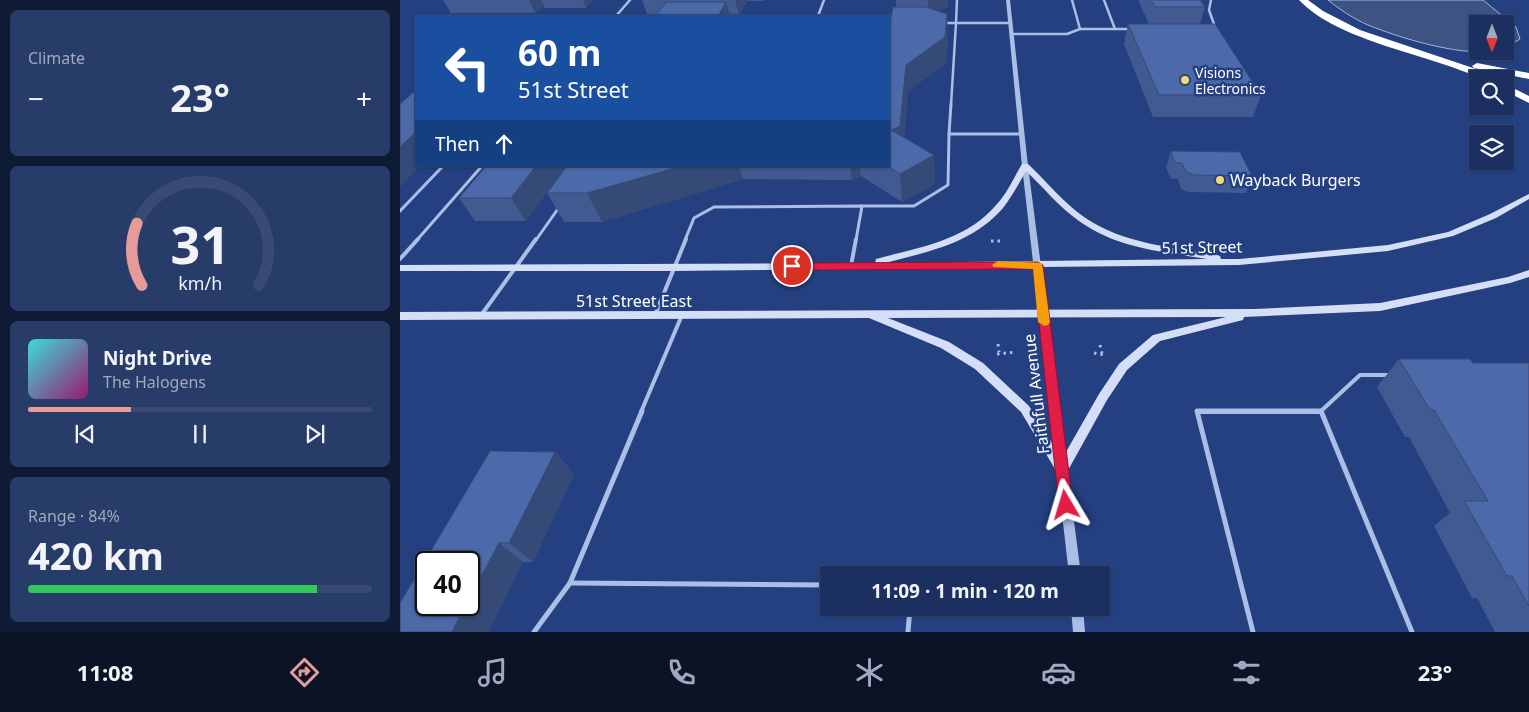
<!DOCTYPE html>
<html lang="en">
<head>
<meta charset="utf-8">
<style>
  body { margin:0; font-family:"Noto Sans",sans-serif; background:#283c69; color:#f1f3f6; height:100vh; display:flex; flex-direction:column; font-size:19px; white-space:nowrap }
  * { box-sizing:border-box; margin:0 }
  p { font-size:16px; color:#a0a9bd }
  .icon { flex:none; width:28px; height:28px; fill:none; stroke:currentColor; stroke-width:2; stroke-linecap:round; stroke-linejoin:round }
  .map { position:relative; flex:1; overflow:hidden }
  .sheet { display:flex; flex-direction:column; gap:10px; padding:10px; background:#0f1a35; width:400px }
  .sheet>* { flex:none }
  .guide { position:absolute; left:15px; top:15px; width:475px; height:152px; border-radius:0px; box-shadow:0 1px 4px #0004,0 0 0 1px #394b75; background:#1a4fa0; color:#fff; overflow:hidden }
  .needle { width:32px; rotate:180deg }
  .fabs { position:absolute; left:1069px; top:15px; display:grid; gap:10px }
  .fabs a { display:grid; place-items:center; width:45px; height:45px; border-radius:0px; background:#1b3060; box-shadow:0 1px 4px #0004,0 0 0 1px #394b75; font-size:25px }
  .speed { position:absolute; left:15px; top:551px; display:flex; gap:10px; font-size:25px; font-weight:700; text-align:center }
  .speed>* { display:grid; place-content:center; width:65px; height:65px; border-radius:50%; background:#1b3060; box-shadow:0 1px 4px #0004,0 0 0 1px #394b75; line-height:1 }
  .speed .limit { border:2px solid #111; border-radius:8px; background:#fff; color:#111 }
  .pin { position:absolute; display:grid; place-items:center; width:42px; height:42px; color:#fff; margin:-21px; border:2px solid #fff; border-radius:50%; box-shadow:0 1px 5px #0007 }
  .me { position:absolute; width:55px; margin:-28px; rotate:353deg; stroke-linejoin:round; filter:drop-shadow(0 0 4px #0008) }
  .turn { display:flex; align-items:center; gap:18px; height:105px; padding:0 20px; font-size:22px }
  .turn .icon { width:65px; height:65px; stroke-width:2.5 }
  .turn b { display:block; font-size:35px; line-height:42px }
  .then { display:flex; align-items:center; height:48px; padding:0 20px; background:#0003; gap:10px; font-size:19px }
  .big { font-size:38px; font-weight:700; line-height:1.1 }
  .sheet .widget { flex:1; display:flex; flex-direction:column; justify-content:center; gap:8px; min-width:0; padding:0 18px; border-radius:8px; background:#283c69 }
  .sheet .dial { align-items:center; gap:0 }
  .dial svg { height:130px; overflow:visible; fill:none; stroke:#394b75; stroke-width:7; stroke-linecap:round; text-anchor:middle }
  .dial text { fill:#f1f3f6; stroke:none }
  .song { display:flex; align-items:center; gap:15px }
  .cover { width:60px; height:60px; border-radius:8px; background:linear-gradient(135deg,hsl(180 70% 55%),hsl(320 70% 35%)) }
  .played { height:5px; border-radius:2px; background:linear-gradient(90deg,#e69b98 30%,#394b75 30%) }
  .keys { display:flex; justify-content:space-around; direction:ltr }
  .heat { display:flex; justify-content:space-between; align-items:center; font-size:28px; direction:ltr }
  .charge { height:8px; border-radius:4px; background:linear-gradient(90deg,#34c759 84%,#394b75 0) }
  .trip { position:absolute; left:420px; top:566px; width:290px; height:50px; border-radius:0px; background:#1b3060; box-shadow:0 1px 4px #0004,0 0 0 1px #394b75; font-weight:700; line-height:50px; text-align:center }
  .tabs { display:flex; height:80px; justify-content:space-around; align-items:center; background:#0b1326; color:#a0a9bd }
  .tabs .icon { width:35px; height:35px }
  .tabs .on { color:#e69b98 }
  .tabs b { font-size:22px; color:#f1f3f6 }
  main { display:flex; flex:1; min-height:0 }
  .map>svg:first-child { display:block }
</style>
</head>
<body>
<main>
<section class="sheet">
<div class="widget"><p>Climate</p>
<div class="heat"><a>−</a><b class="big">23°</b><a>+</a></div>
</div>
<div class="widget dial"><svg viewBox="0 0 100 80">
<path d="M14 69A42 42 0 1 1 86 69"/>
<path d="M14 69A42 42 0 0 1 11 31" stroke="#e69b98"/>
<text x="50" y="56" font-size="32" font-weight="700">31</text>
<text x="50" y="72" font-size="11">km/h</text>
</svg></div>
<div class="widget">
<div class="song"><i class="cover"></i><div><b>Night Drive</b><p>The Halogens</p></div></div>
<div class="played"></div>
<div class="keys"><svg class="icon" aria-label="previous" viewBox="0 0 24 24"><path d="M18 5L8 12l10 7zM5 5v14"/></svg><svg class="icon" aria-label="pause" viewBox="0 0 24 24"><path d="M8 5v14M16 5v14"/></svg><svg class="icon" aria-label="next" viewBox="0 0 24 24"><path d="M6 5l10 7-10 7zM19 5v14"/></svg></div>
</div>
<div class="widget"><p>Range · 84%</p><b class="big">420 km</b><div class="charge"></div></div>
</section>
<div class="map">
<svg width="1129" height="632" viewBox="0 0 1129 632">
  <rect width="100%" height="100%" fill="#244080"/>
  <path fill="#3e5382" stroke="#9eb7e7" d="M928,0H1083L1116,27L1120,39L1105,48V24H1078V51H1093C1059,56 1000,38 968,25C954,19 939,9 928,0Z"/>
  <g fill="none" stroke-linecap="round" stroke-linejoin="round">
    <g stroke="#aabee6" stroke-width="3" stroke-dasharray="2.5 4" stroke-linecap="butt">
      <path d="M591,241H602"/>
      <path d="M598,344L599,352"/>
      <path d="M700,345L702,353"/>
      <path d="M694,353L705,355"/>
      <path d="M597,354L616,352"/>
    </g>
    <g stroke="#aabee6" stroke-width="2.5">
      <path d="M704,0L715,29"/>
      <path d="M811,0L809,10L815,27"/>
      <path d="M216,16L230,0"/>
      <path d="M418,16L424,0"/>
      <path d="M544,23H556L557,0"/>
      <path d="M680,29H731"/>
      <path d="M612,34H667L680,29L672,0"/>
      <path d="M551,105L556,23H611"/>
    </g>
    <g stroke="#aabee6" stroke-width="3">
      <path d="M549,134L551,104"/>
      <path d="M462,206H514L548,185L549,134H622"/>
      <path d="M0,211L43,166"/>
      <path d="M17,240L82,166"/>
      <path d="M136,240L160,206"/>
      <path d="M285,240L294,218L314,207L462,206L456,240"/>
    </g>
    <g stroke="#aabee6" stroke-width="4">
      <path d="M0,259L18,239"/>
      <path d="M451,266L456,239"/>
      <path d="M82,314L136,239"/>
      <path d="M255,315L286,239"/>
      <path d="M921,411L960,375H991"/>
      <path d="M241,412L282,315"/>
      <path d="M797,412H921"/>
    </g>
    <g stroke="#aabee6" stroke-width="5">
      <path d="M170,583L429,585"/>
      <path d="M134,632L170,583L242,411"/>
      <path d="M508,632L510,608"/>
      <path d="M853,632L797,411H921L1012,632"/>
    </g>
    <g fill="#aabee6" fill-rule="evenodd">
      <path d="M606,0H610L628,166L681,575H669L622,166Z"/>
      <path d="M671,608H683L685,632H673Z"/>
    </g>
    <g fill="#d4def6" fill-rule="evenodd">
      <path d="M622,164H628C647,182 663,202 684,217C723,244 772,247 817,255L820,256L821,259H839L988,245L1048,232L1090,214L1129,194V199L1096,218L1053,236L988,251L839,265L274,271H0V265L475,263L476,259C520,247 566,241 597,204C608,192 614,177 622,164ZM626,171C644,188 659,207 679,221C716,248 763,252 807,259L485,263C528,252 573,243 603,208C612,197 619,183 626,171Z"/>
      <path d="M1129,270V277L1110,283L980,311L844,317L843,320L839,321L760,341L727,370L707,400L666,474L662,475L658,474L621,412L575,369L541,348L469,318L0,320V312L855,309L980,303L1108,277ZM826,317L753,335L719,364L699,394L662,459L629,406L583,363L549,342L488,318Z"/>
    </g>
    <g fill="#fff" fill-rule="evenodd">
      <path d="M899,0H908L923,11L960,30L1076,69L1095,79H1082C1029,54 939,42 899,0Z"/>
      <path d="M1077,63L1129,73V79L1074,68L1072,66Z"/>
      <path d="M1105,84L1129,96V103L1105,91Z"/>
    </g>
  </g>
  <g fill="#415a91">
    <path d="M43,0H193L186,8H144V6L135,13H51Z"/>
    <path d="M242,0H364V1H347L339,15H330V16H255L257,14H247Z"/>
    <path d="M496,0H548L547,7L538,11L548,39L546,63L508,91L504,138L535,184L502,202L461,176L452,180L343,179L202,222H164L147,193L167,166H489L496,7Z"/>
    <path d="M738,0H801V1L805,7L800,24L861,95L853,117H753L724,44L728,24H749Z"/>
    <path d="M771,151L852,176L846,193L789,192L781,189L778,179H771L766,168Z"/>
    <path d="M166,166L126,221H75L59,198Z"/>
    <path d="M999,359L1073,363H1129V632H1095L1077,598H1072L1034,526L1050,513L1009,437H1005L977,387Z"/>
    <path d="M155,452L174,474L133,562H123L0,632Z"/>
  </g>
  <g fill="#354a76">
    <path d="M129,0H141L144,6L135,13Z"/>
    <path d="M183,0H193L186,8Z"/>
    <path d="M335,0H347V1L339,15Z"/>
    <path d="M528,0H548L547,7L528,15Z"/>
    <path d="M326,2L330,16H318Z"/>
    <path d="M547,14L548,39L546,63L508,91L502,153L491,130L506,65Z"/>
    <path d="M16,132V166H20L0,187V147Z"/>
    <path d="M534,155L535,184L502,202L500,174Z"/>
    <path d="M136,166H166L126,221L111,198Z"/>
    <path d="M282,166H339L343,179L202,222L187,193Z"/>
    <path d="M450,166H460L461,176L452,180Z"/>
    <path d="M155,452L174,474L133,562L109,543Z"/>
    <path d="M99,543L123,562L89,632H52L66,605H69V600Z"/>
  </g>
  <g fill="#4c69a9" stroke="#354a76">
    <path d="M751,0H800L805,7H755Z"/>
    <path d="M267,2H326L318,16H255Z"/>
    <path d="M493,7H526L547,14L545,37L506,65L500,126L491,130L534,155L500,174L487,166H489V28Z"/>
    <path d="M728,24H815L861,95H759Z"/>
    <path d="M16,90V132L0,147V104Z"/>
    <path d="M771,151L840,152L852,176L794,175L786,172L782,163H775Z"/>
    <path d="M86,166H136L111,198H59Z"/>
    <path d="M167,166H282L187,193H147Z"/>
    <path d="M999,359H1070L1073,363H1129V606L1112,576H1107L1064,501H1088L1034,410H1030Z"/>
    <path d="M90,451L155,452L109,543H99L69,600V562H26V605H66L52,632H0V603Z"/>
  </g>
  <path fill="#e11d48" stroke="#92132f" d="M638,262L643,265L673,505L671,510L666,512L661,510L659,505L633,269L392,270L387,266L392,263Z"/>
  <path fill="#f59e0b" d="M598,261L642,263L650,322L648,325L644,326L638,322L633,269L594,267L592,265Z"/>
  <g fill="#f1dc6d" stroke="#244080" stroke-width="2">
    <circle cx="785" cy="80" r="5"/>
    <circle cx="820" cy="180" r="5"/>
  </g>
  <g text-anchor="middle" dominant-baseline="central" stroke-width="5" stroke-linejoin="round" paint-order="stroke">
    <g font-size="14" fill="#fff" stroke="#244080" text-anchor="start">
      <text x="795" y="72">Visions<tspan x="795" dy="16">Electronics</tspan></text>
    </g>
    <g font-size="16" fill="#fff" stroke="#244080" text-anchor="start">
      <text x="830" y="180">Wayback Burgers</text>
    </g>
    <g font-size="16" fill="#fff" stroke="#244080">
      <text transform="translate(802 247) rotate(-1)">51st Street</text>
      <text x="234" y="301">51st Street East</text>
      <text transform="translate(636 394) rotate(-97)">Faithfull Avenue</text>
    </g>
  </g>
</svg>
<div class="fabs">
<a><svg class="needle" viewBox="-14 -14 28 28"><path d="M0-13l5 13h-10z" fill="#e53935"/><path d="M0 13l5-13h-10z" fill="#a0a9bd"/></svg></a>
<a><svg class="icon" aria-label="search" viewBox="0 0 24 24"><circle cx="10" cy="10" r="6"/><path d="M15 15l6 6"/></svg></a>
<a><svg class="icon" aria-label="layers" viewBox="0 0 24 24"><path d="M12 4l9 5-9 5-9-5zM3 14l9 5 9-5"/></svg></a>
</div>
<div class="speed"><div class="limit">40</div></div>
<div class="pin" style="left:392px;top:266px;background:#d93025"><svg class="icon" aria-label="arrive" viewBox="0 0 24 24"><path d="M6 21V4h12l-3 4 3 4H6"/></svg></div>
<svg class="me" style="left:666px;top:505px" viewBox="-20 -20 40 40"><path d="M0-17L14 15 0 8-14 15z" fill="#e11d48" stroke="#fff" stroke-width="4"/></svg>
<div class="trip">11:09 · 1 min · 120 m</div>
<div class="guide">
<div class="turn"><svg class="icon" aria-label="left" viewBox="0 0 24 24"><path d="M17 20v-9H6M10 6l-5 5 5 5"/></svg><div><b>60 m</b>51st Street</div></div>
<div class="then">Then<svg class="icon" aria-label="ahead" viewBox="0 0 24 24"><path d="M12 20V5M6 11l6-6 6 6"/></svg></div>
</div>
</div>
</main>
<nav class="tabs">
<b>11:08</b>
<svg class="icon on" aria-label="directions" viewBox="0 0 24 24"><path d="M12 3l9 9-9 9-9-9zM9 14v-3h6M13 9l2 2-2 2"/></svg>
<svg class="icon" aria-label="music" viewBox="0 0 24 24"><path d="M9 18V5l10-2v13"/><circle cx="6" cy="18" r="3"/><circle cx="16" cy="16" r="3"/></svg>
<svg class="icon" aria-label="phone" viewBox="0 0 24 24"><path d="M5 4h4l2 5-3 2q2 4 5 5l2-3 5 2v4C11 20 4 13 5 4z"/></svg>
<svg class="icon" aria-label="climate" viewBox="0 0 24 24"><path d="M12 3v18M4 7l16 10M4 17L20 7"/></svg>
<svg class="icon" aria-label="car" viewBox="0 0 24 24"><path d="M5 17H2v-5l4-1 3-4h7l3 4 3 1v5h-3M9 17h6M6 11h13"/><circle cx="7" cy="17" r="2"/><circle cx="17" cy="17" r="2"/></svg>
<svg class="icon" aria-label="filters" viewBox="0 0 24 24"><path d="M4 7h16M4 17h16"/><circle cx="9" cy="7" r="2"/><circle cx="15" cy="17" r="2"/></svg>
<b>23°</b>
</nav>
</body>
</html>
